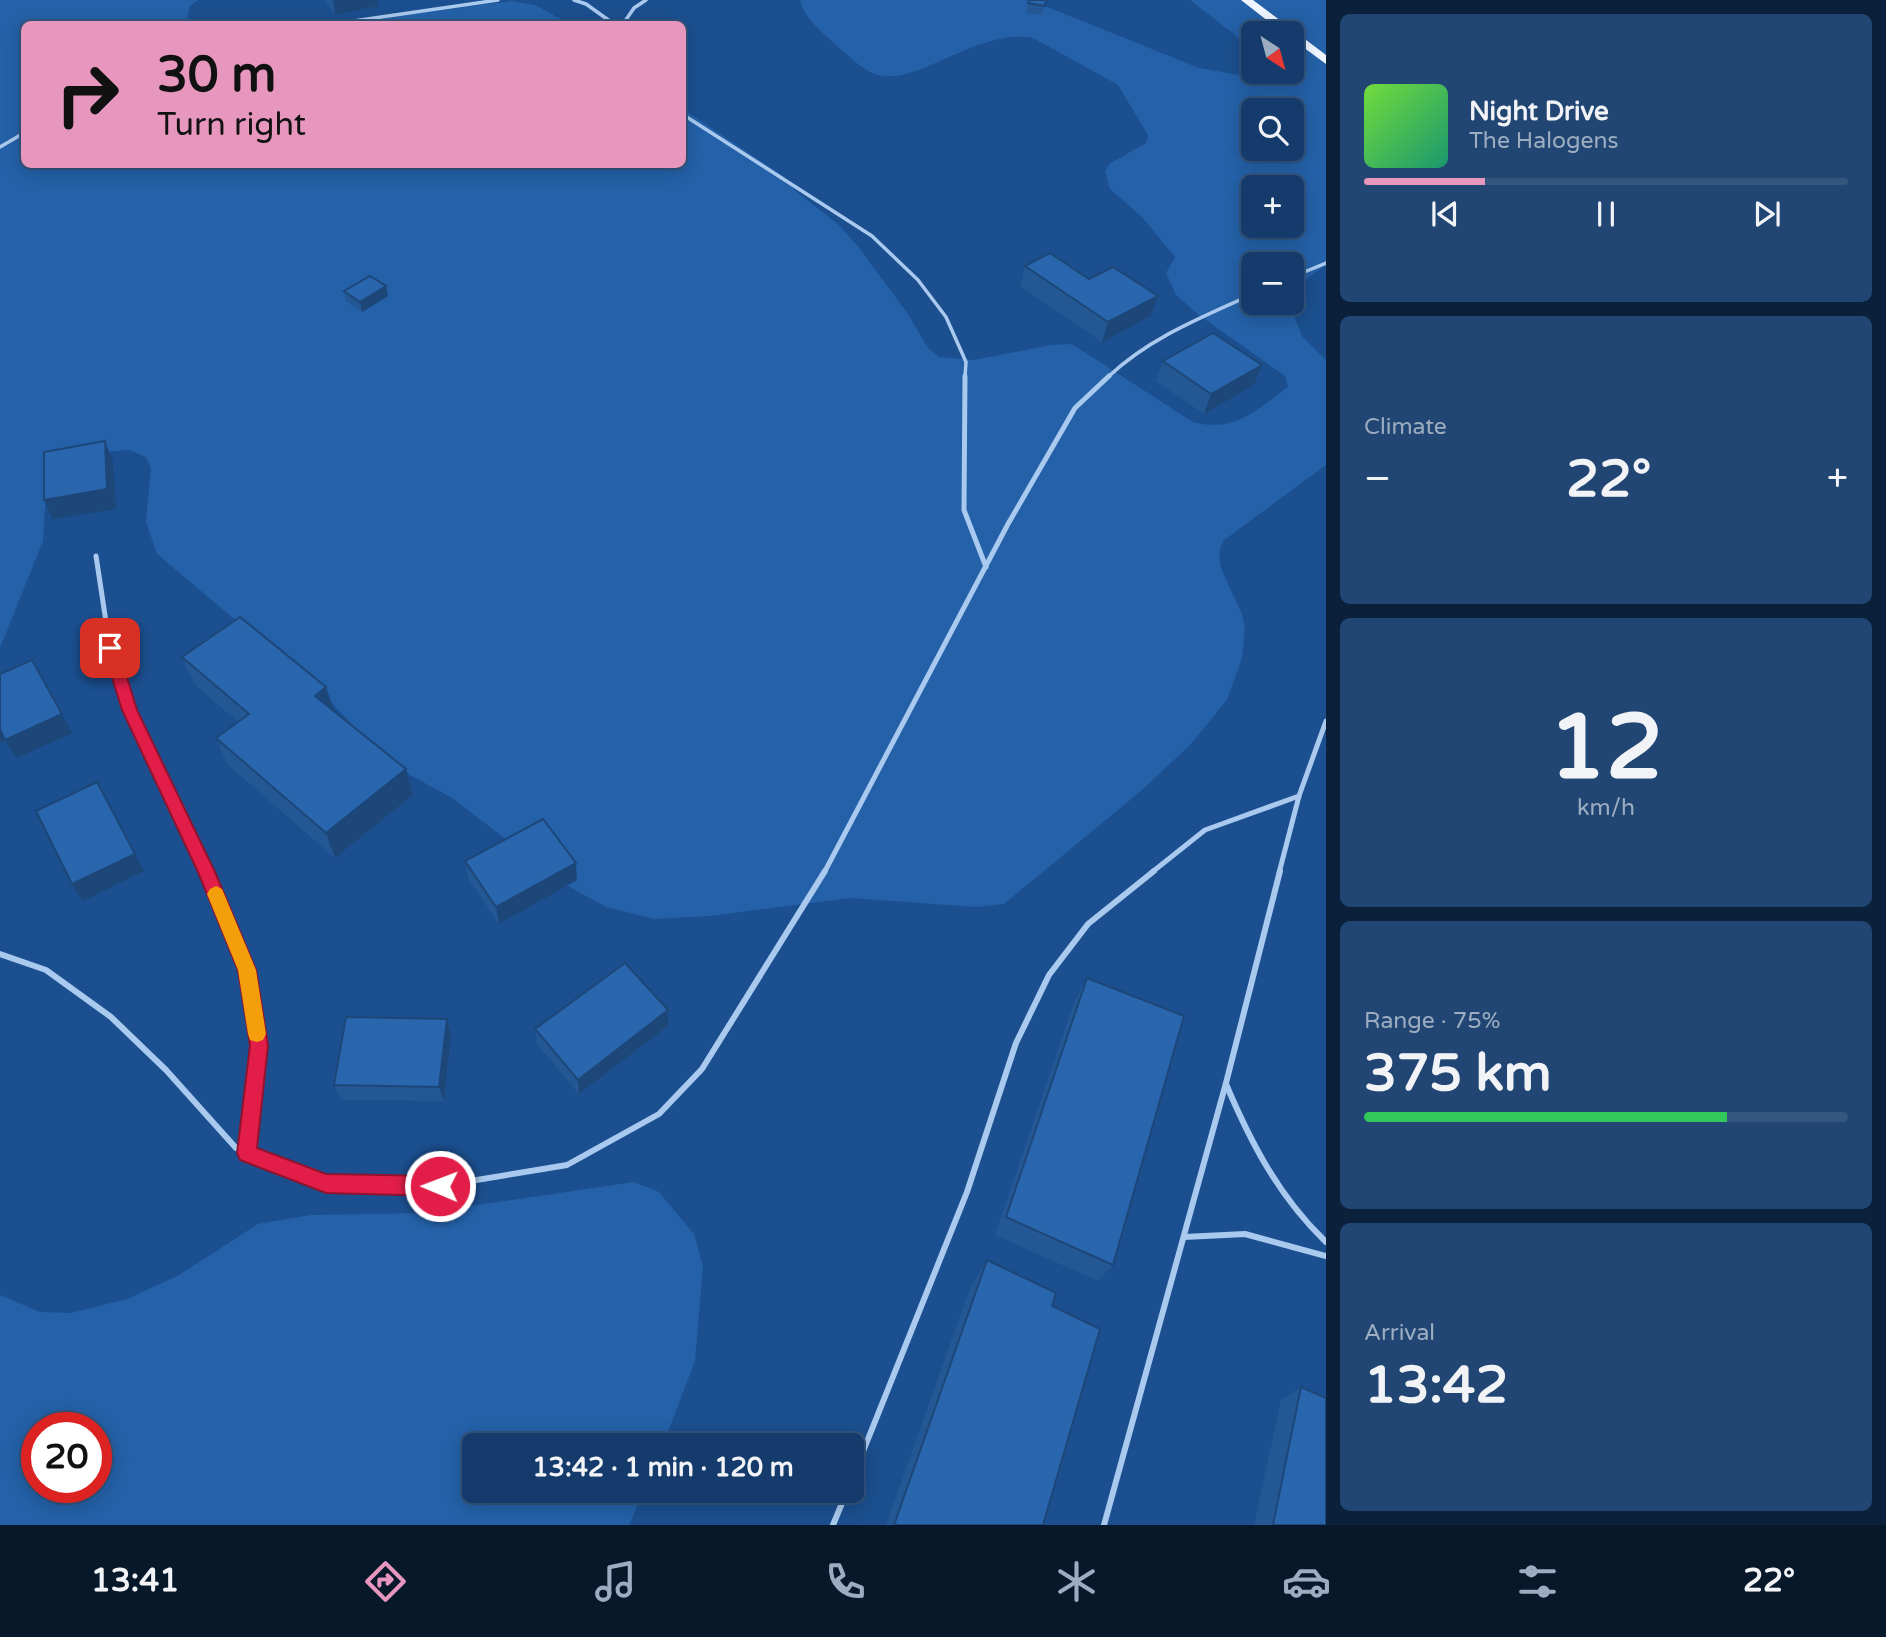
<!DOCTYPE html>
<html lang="en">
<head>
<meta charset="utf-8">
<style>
  body { margin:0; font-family:"Varela Round",sans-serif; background:#214673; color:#f1f3f6; height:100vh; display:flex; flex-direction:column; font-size:26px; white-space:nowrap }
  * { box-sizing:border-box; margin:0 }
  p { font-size:23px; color:#9dadc1 }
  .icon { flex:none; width:38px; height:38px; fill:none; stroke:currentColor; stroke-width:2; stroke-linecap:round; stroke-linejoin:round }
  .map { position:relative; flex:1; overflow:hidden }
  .side { display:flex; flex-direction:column; gap:14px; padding:14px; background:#0b203b; width:560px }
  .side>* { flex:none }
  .top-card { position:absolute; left:21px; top:21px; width:665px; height:147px; border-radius:10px; box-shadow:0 4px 18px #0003,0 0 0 2px #33557e; background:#e797bd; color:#111; overflow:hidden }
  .needle { width:46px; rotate:144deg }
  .controls { position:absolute; left:1241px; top:21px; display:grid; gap:14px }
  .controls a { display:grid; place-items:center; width:63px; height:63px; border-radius:10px; background:#143b6b; box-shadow:0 4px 18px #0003,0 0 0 2px #33557e; font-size:35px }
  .speed { position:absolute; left:21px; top:1412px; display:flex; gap:14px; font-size:35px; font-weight:700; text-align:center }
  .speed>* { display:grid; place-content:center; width:91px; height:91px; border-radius:50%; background:#143b6b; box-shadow:0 4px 18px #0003,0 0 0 2px #33557e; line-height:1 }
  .speed .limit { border:10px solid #d22; background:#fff; color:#111 }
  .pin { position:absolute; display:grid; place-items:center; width:60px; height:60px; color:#fff; margin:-30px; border-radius:14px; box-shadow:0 4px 10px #0006 }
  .me { position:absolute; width:77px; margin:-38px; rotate:271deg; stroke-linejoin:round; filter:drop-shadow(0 0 5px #0008) }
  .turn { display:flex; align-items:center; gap:24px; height:147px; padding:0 21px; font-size:32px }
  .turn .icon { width:91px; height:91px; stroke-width:2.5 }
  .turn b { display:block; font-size:49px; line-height:60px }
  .big { font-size:52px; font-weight:700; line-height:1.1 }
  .side .tile { flex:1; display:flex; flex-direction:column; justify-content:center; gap:10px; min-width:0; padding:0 24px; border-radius:10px; background:#214673 }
  .side .dial { align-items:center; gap:0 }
  .dial b { font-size:91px; line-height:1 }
  .song { display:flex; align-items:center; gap:21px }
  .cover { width:84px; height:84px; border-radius:10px; background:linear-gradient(135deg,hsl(100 70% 55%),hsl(160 70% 35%)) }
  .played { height:7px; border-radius:4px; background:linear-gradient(90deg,#e797bd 25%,#33557e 25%) }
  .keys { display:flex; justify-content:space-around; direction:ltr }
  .heat { display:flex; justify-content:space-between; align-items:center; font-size:38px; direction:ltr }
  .charge { height:10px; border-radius:5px; background:linear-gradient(90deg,#34c759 75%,#33557e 0) }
  .trip { position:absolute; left:462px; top:1433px; width:402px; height:70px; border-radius:10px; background:#143b6b; box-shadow:0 4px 18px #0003,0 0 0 2px #33557e; font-weight:700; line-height:70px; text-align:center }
  .tab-bar { display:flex; height:112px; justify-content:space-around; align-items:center; background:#08182b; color:#9dadc1 }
  .tab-bar .icon { width:49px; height:49px }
  .tab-bar .selected { color:#e797bd }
  .tab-bar b { font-size:32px; color:#f1f3f6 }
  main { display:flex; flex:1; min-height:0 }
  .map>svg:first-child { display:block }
</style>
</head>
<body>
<main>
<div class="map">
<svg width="1326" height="1525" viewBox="0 0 1326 1525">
  <rect width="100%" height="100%" fill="#1b4f8f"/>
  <g fill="#2461a8" fill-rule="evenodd">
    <path d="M0,0H198L190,6L186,24H24V164H682L683,109L783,176L797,192L839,225L857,245L908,314L928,348L939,357L973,360L1052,345L1072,344L1193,422C1235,433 1256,410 1288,387L1285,376L1200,316L1176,295L1166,273L1175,257L1142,217L1110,189L1105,172L1109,164L1146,143L1148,135L1118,85L1033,38C977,27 915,89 875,74C861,69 848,55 836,45C823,33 804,18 800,0H1030L1199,68L1250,77L1263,76L1264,72H1292V33H1253V54L1235,35L1190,0H1326V265L1292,289V264H1253V303H1289L1302,336L1326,360V465L1223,541L1219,553L1221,568L1242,614L1245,629L1242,658L1227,700L1191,744L1141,791L1004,904L977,907L850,898L710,916L654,919L606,907L564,884L452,798L410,775L376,749L321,692L157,554L146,522L151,468L146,457L129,450L69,455L46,489L43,541L0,648ZM1253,110H1292V149H1253ZM1253,187H1292V226H1253Z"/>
    <path d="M511,1L535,5L570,24H355L403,15Z"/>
    <path d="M634,1182L659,1192L694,1234L703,1266L695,1361L663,1445L474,1446V1491H644L629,1525H0V1295L40,1312L71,1313L127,1299L179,1275L258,1224L311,1215L422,1213ZM37,1428H96V1488H37Z"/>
  </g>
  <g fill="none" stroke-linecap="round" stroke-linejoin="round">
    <g stroke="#a9c9ee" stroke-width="3.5">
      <path d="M574,0L586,4L614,24"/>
      <path d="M333,24L498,0"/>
      <path d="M623,24L634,8L646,0"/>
      <path d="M682,114L872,236L918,280L946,317L966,362L965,377"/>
      <path d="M0,147L24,133"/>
      <path d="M1292,277L1326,263"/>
      <path d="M1108,377C1149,338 1202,317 1253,294"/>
    </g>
    <g stroke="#a9c9ee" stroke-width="5">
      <path d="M965,376L964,510L986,567"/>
      <path d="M96,556L110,648L130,710L207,873"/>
      <path d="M824,873L1008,524L1075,408L1109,376"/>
      <path d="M1151,873L1205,830L1299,796"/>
      <path d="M1279,873L1299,796L1326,721"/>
    </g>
    <g stroke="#a9c9ee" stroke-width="6">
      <path d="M207,871L247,970L259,1045L247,1153"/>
      <path d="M0,954L46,970L111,1017L166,1070L236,1148L326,1184L440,1186L567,1165L659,1114L702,1069L825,871"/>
      <path d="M1226,1084C1251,1143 1279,1197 1326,1242"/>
      <path d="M1184,1237L1245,1234L1326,1256"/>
      <path d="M852,1479L967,1192L1016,1043L1049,975L1088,924L1154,871"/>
      <path d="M833,1525L847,1491"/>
      <path d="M1104,1525L1226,1083L1280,871"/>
    </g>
    <path fill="#f0f6ff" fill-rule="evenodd" d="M1241,0H1253L1326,55V64L1292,39V33H1283Z"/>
  </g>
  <g fill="#245895">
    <path d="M325,0H378L379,6L335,15Z"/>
    <path d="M1029,0H1046L1042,15L1026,13Z"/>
    <path d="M1025,266L1089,279L1158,296L1151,316L1102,342L1020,286Z"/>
    <path d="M386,286L388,296L362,312L346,301L344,291Z"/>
    <path d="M1163,361L1254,385L1204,414L1156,381Z"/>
    <path d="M182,657L326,687L333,710L413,795L335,858L227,764L216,738L238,722L194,684Z"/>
    <path d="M465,861L577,880L499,924L468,878Z"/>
    <path d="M1087,978L1113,1265L1098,1281L995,1235L1075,1000Z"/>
    <path d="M668,1010V1026L579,1094L537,1044L535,1029Z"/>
    <path d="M447,1019L451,1034L444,1101L341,1100L334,1085Z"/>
    <path d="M987,1260L1052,1306L1043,1525H886L970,1288Z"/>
    <path d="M1301,1387L1326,1525H1254L1281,1400Z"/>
  </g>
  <g fill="#1d4779">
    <path d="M333,0H378L379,6L335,15Z"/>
    <path d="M386,286L388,296L362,312L360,302Z"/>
    <path d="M1158,296L1151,316L1102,342L1108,322Z"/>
    <path d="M1262,365L1254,385L1204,414L1211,394Z"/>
    <path d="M105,441L113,461L116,509L53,519L44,500Z"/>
    <path d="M32,660L72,733L17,758L5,740L0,743V728Z"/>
    <path d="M326,687L335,714L315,696Z"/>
    <path d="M406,769L413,795L335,858L326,833Z"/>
    <path d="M97,782L144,871L83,901L72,884Z"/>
    <path d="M576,863L577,880L499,924L496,907Z"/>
    <path d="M668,1010V1026L579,1094L578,1080Z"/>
    <path d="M447,1019L451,1034L444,1101L439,1087Z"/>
  </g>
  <g fill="#2a66ad" stroke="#1d4779" stroke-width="2">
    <path d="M1029,0H1046L1045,6L1028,3Z"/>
    <path d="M1050,253L1089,279L1113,267L1158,296L1108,322L1025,266Z"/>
    <path d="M370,276L386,286L360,302L344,291Z"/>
    <path d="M1213,333L1262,365L1211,394L1163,361Z"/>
    <path d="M105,441L107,489L44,500V452Z"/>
    <path d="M240,617L326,687L315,696L406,769L326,833L216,738L249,714L182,657Z"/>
    <path d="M32,660L62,714L5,740L0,729V674Z"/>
    <path d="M97,782L135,854L72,884L36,811Z"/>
    <path d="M543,819L576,863L496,907L465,861Z"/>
    <path d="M625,963L668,1010L578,1080L535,1029Z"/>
    <path d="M1087,978L1184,1016L1113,1265L1006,1217Z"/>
    <path d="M346,1017L447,1019L439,1087L334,1085Z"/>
    <path d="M987,1260L1056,1293L1052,1306L1100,1329L1043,1525H894Z"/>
    <path d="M1301,1387L1326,1398V1525H1273Z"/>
  </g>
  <path fill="#e11d48" stroke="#92132f" stroke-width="2" d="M110,643L118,648L137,710L215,872L256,970L268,1045L257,1148L326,1174L440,1176L447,1179L450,1186L447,1193L440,1196L326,1193L240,1160L237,1153L250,1045L238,970L198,872L122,710L103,648Z"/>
  <path fill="#f59e0b" d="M216,886L222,889L256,970L266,1034L263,1040L257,1042L250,1040L248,1034L238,970L207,894L210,889Z"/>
</svg>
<div class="controls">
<a><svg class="needle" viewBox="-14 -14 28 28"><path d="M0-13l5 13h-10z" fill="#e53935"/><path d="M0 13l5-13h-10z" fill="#9dadc1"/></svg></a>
<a><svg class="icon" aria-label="search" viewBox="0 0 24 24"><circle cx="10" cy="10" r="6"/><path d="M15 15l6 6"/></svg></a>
<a>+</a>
<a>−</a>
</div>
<div class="speed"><div class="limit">20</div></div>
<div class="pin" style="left:110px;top:648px;background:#d93025"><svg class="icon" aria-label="arrive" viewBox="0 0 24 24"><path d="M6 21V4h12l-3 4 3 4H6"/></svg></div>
<svg class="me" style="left:440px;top:1186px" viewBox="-20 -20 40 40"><circle r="17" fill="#e11d48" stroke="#fff" stroke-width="3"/><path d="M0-11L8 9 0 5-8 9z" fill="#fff"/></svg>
<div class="trip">13:42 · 1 min · 120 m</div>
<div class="top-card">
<div class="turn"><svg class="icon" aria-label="right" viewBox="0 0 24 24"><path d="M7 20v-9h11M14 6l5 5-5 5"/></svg><div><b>30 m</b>Turn right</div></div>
</div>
</div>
<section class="side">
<div class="tile">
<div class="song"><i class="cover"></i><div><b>Night Drive</b><p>The Halogens</p></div></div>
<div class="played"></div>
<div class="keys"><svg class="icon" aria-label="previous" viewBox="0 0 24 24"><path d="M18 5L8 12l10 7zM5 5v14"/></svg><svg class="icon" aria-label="pause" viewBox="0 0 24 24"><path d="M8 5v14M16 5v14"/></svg><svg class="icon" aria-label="next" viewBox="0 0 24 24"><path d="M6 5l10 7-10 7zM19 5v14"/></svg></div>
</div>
<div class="tile"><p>Climate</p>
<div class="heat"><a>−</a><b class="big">22°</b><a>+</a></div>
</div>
<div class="tile dial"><b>12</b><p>km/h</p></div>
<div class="tile"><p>Range · 75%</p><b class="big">375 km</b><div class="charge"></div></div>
<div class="tile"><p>Arrival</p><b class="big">13:42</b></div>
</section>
</main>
<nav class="tab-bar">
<b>13:41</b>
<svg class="icon selected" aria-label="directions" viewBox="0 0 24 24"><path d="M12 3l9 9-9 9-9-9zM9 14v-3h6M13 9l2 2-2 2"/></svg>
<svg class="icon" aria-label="music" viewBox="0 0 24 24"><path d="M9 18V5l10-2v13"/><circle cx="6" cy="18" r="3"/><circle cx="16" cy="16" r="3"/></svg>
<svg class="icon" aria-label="phone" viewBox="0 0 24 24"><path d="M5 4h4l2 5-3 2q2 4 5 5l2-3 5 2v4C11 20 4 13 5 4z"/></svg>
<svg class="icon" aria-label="climate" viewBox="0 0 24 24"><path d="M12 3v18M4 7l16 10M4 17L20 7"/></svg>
<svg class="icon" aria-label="car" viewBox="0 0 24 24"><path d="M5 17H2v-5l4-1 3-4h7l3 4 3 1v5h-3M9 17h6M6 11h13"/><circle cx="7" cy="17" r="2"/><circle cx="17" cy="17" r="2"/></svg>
<svg class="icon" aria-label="filters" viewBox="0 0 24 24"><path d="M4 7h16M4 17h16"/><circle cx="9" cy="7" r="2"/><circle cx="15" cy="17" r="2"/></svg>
<b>22°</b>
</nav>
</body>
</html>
